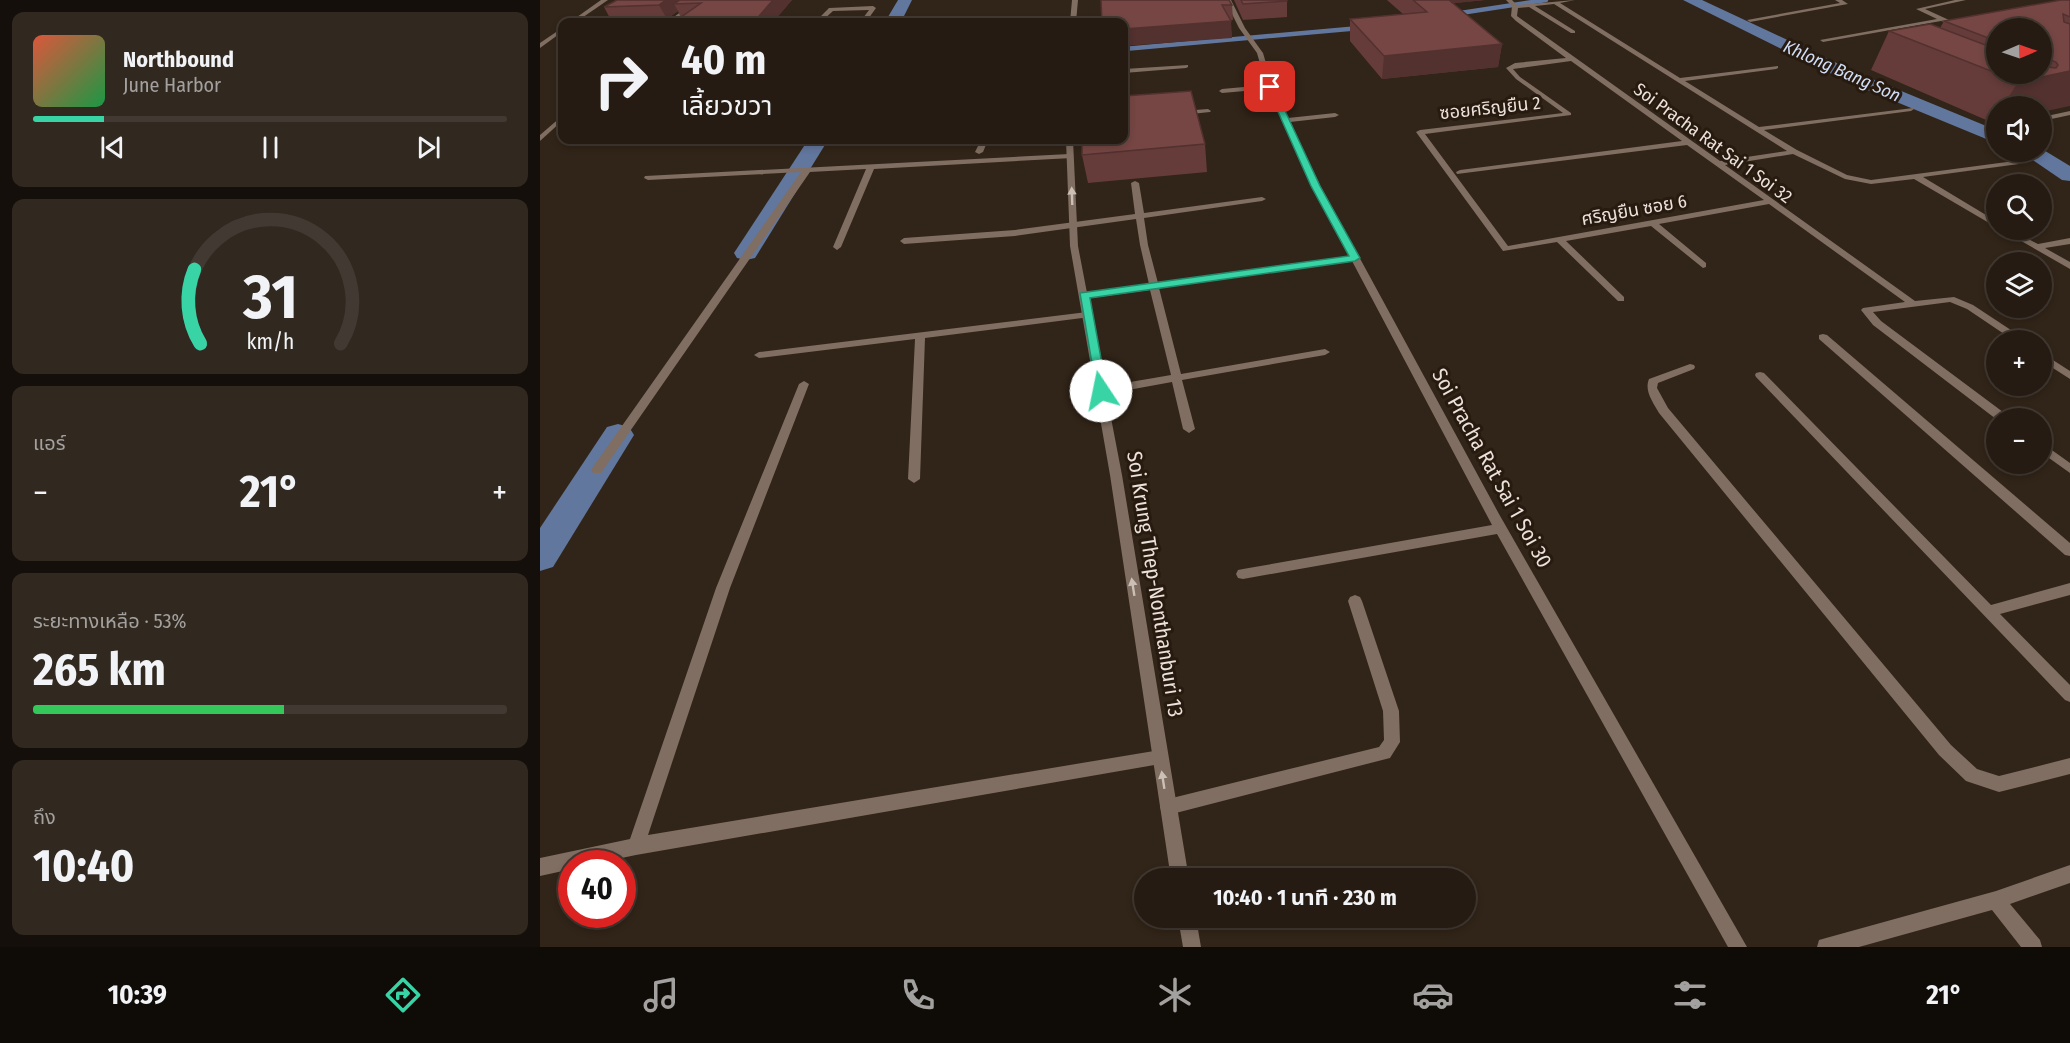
<!DOCTYPE html>
<html lang="th">
<head>
<meta charset="utf-8">
<style>
  body { margin:0; font-family:"Fira Sans Condensed","Noto Sans Thai",sans-serif; background:#312820; color:#f1f3f6; height:100vh; display:flex; flex-direction:column; font-size:22px; white-space:nowrap }
  * { box-sizing:border-box; margin:0 }
  p { font-size:20px; color:#a3a19f }
  .icon { flex:none; width:33px; height:33px; fill:none; stroke:currentColor; stroke-width:2; stroke-linecap:round; stroke-linejoin:round }
  .map { position:relative; flex:1; overflow:hidden }
  .side { display:flex; flex-direction:column; gap:12px; padding:12px; background:#140f0a; width:540px }
  .side>* { flex:none }
  .top-card { position:absolute; left:18px; top:18px; width:570px; height:126px; border-radius:12px; box-shadow:0 3px 9px #0003,0 0 0 2px #423932; background:#251b12; color:#f1f3f6; overflow:hidden }
  .needle { width:39px; rotate:88deg }
  .buttons { position:absolute; left:1446px; top:18px; display:grid; gap:12px }
  .buttons a { display:grid; place-items:center; width:66px; height:66px; border-radius:50%; background:#251b12; box-shadow:0 3px 9px #0003,0 0 0 2px #423932; font-size:30px }
  .speed { position:absolute; left:18px; top:850px; display:flex; gap:12px; font-size:30px; font-weight:700; text-align:center }
  .speed>* { display:grid; place-content:center; width:78px; height:78px; border-radius:50%; background:#251b12; box-shadow:0 3px 9px #0003,0 0 0 2px #423932; line-height:1 }
  .speed .limit { border:9px solid #d22; background:#fff; color:#111 }
  .pin { position:absolute; display:grid; place-items:center; width:51px; height:51px; color:#fff; margin:-26px; border-radius:12px; box-shadow:0 3px 9px #0006 }
  .me { position:absolute; width:66px; margin:-33px; rotate:349deg; stroke-linejoin:round; filter:drop-shadow(0 0 4px #0008) }
  .turn { display:flex; align-items:center; gap:21px; height:126px; padding:0 24px; font-size:27px }
  .turn .icon { width:78px; height:78px; stroke-width:2.5 }
  .turn b { display:block; font-size:42px; line-height:51px }
  .big { font-size:45px; font-weight:700; line-height:1.1 }
  .side .widget { flex:1; display:flex; flex-direction:column; justify-content:center; gap:9px; min-width:0; padding:0 21px; border-radius:12px; background:#312820 }
  .side .dial { align-items:center; gap:0 }
  .dial svg { height:156px; overflow:visible; fill:none; stroke:#423932; stroke-width:7; stroke-linecap:round; text-anchor:middle }
  .dial text { fill:#f1f3f6; stroke:none }
  .song { display:flex; align-items:center; gap:18px }
  .cover { width:72px; height:72px; border-radius:9px; background:linear-gradient(135deg,hsl(10 70% 55%),hsl(140 70% 35%)) }
  .played { height:6px; border-radius:3px; background:linear-gradient(90deg,#38d4a6 15%,#423932 15%) }
  .keys { display:flex; justify-content:space-around; direction:ltr }
  .heat { display:flex; justify-content:space-between; align-items:center; font-size:33px; direction:ltr }
  .charge { height:9px; border-radius:4px; background:linear-gradient(90deg,#34c759 53%,#423932 0) }
  .trip { position:absolute; left:594px; top:868px; width:342px; height:60px; border-radius:30px; background:#251b12; box-shadow:0 3px 9px #0003,0 0 0 2px #423932; font-weight:700; line-height:60px; text-align:center }
  .dock { display:flex; height:96px; justify-content:space-around; align-items:center; background:#0f0b07; color:#a3a19f }
  .dock .icon { width:42px; height:42px }
  .dock .on { color:#38d4a6 }
  .dock b { font-size:27px; color:#f1f3f6 }
  main { display:flex; flex:1; min-height:0 }
  .map>svg:first-child { display:block }
</style>
</head>
<body>
<main>
<section class="side">
<div class="widget">
<div class="song"><i class="cover"></i><div><b>Northbound</b><p>June Harbor</p></div></div>
<div class="played"></div>
<div class="keys"><svg class="icon" aria-label="previous" viewBox="0 0 24 24"><path d="M18 5L8 12l10 7zM5 5v14"/></svg><svg class="icon" aria-label="pause" viewBox="0 0 24 24"><path d="M8 5v14M16 5v14"/></svg><svg class="icon" aria-label="next" viewBox="0 0 24 24"><path d="M6 5l10 7-10 7zM19 5v14"/></svg></div>
</div>
<div class="widget dial"><svg viewBox="0 0 100 80">
<path d="M14 69A42 42 0 1 1 86 69"/>
<path d="M14 69A42 42 0 0 1 11 31" stroke="#38d4a6"/>
<text x="50" y="56" font-size="32" font-weight="700">31</text>
<text x="50" y="72" font-size="11">km/h</text>
</svg></div>
<div class="widget"><p>แอร์</p>
<div class="heat"><a>−</a><b class="big">21°</b><a>+</a></div>
</div>
<div class="widget"><p>ระยะทางเหลือ · 53%</p><b class="big">265 km</b><div class="charge"></div></div>
<div class="widget"><p>ถึง</p><b class="big">10:40</b></div>
</section>
<div class="map">
<svg width="1530" height="947" viewBox="0 0 1530 947">
  <rect width="100%" height="100%" fill="#312418"/>
  <g fill="none" stroke-linecap="round" stroke-linejoin="round">
    <g stroke="#62779e" stroke-width="4.5">
      <path d="M914,14L1006,0"/>
      <path d="M584,49L820,28"/>
    </g>
    <g fill="#62779e" fill-rule="evenodd">
      <path d="M358,0H372L361,22H345Z"/>
      <path d="M1143,0H1162L1320,74L1456,130V143L1308,82Z"/>
      <path d="M268,140H288L215,258L206,260L197,258L194,253Z"/>
      <path d="M1502,149L1530,166V181L1522,180L1481,152Z"/>
      <path d="M78,424L89,427L94,435L13,567L0,571V528L67,427Z"/>
    </g>
    <g fill="#7f6e61" fill-rule="evenodd">
      <path d="M61,0H68L36,22H30Z"/>
      <path d="M685,0H691L705,28L723,53L733,87L748,118L795,113L799,115L795,117L750,122L780,185L959,514L1207,947H1188L957,534L703,579L698,578L696,574L698,570L703,569L952,525L812,261L619,288L641,374L785,349L790,352L785,355L642,380L655,429L649,433L643,429L632,382L561,395L556,391L561,387L631,375L610,290L544,299L539,296L544,293L609,284L600,245L596,219L475,236L364,244L360,241L364,238L475,230L595,214L591,183L595,181L599,183L604,213L722,197L726,199L722,201L604,218L608,245L618,283L810,256L772,185L728,89L682,93L679,91L682,89L726,85L717,53L699,28Z"/>
      <path d="M966,0H972L977,5L1035,0L1020,3L1140,78L1238,66V68L1236,69L1145,81L1219,127L1373,108L1374,109L1371,111L1224,130L1257,150L1307,175L1331,180L1482,160L1483,162L1479,164L1383,177L1456,221V227L1374,179L1331,184L1305,179L1253,154L1185,165L1375,301L1414,297L1433,305L1483,338L1484,340H1473L1427,309L1410,302L1333,312L1341,321L1467,415L1468,418L1456,419L1333,325L1321,310L1323,308L1365,302L1229,204L1119,224L1166,263V267L1163,268L1111,226L1026,241L1084,297V301H1078L1017,242L963,251L876,132L880,130L1023,113L976,79L966,68L975,63L1026,58L976,21L971,16L972,6ZM1014,4L1247,151L1180,161L977,16L978,8L989,7L1031,33H1035V31L995,6ZM1031,61L1142,141L920,170L916,172L917,174L1147,145L1224,200L968,246L885,134L1031,115V113L980,77L973,69Z"/>
      <path d="M1295,0H1302L1308,4L1210,22L1207,20L1300,3Z"/>
      <path d="M1415,0H1426L1385,9L1420,25V27L1401,21L1283,42L1280,40L1397,19L1376,9Z"/>
      <path d="M333,6L336,8L326,22H320L329,10L293,11L281,22H275L289,8Z"/>
      <path d="M22,28V32L0,48V43Z"/>
      <path d="M648,65V67L646,68L584,73V69Z"/>
      <path d="M668,109L671,111L670,112L642,115L639,113L642,111Z"/>
      <path d="M1530,111V115L1502,121V117Z"/>
      <path d="M180,140H187L191,142L242,140L238,142L190,146L181,144Z"/>
      <path d="M441,140H448L443,152L439,154L435,152Z"/>
      <path d="M529,154H532V158L334,169L301,247L297,250L293,247L326,169L270,172L61,473H53L51,470L53,467L261,172L108,180L104,178L105,176Z"/>
      <path d="M1462,230H1471L1498,244L1530,238V244L1505,248L1530,262V269Z"/>
      <path d="M547,312L552,315L550,317L385,338L380,479L374,483L368,479L375,339L219,358L214,355L219,352Z"/>
      <path d="M1283,334L1287,335L1530,543V556L1525,555L1279,339V335Z"/>
      <path d="M1502,353L1530,371V379L1502,361Z"/>
      <path d="M1150,364L1154,365L1155,367L1154,369L1118,383L1117,388L1128,408L1411,745L1437,769L1459,776L1530,758V774L1459,792L1426,781L1399,755L1119,413C1113,402 1104,391 1109,379Z"/>
      <path d="M1220,372L1224,373L1451,605L1530,583V595L1460,614L1530,685V702L1525,700L1216,377L1215,375L1216,373Z"/>
      <path d="M264,381L269,384L190,588L108,835L620,750L626,753L628,758L626,763L96,855L53,864H32V869L0,876V858L90,839L176,588L259,384Z"/>
      <path d="M1502,443L1530,463V473L1502,453Z"/>
      <path d="M815,595L820,597L822,601L859,711L860,742L850,758L628,815L622,813L620,807L622,801L628,799L839,747L844,740L843,711L808,601L810,597Z"/>
      <path d="M1530,865V883L1470,904L1500,940L1502,947H1481L1452,910L1319,947H1277L1279,940L1286,938L1456,891Z"/>
    </g>
    <g fill="#7f6e61" fill-rule="evenodd">
      <path d="M157,0H163L133,22H127Z"/>
      <path d="M532,0H538L536,22H530Z"/>
      <path d="M22,116V121L0,141V135Z"/>
      <path d="M526,140H533L538,246L582,475L649,879H631L570,475L530,246Z"/>
      <path d="M638,918H656L661,947H643Z"/>
    </g>
  </g>
  <g fill="#653c3a" fill-rule="evenodd">
    <path d="M77,0H252L233,22H134L141,18L138,11L127,19L72,22L64,7Z"/>
    <path d="M561,0L692,5L693,20H690L692,38Z"/>
    <path d="M694,0H747V17L703,20Z"/>
    <path d="M847,0H945L913,3L962,44L958,67L842,79L810,41V19L863,14Z"/>
    <path d="M1530,0V106H1456V122L1453,123L1331,70L1349,31L1400,28L1404,21ZM1456,28H1502V74H1456Z"/>
    <path d="M665,144L667,172L548,183L542,155Z"/>
  </g>
  <g fill="#52312f">
    <path d="M126,0H153L134,4L138,11L127,19L119,5Z"/>
    <path d="M233,0H252L233,22H214Z"/>
    <path d="M890,0H945L890,6Z"/>
    <path d="M691,21L692,38L584,46V29Z"/>
    <path d="M962,44L958,67L842,79L844,56Z"/>
    <path d="M1530,71V106L1502,112V106H1463L1478,82Z"/>
  </g>
  <g fill="#754643" stroke="#52312f" stroke-width="1.5">
    <path d="M77,0H126L119,5L64,7Z"/>
    <path d="M140,0H233L214,22H134L161,3L134,4Z"/>
    <path d="M561,0H689L692,5H682L691,21L584,29V22H562Z"/>
    <path d="M701,0H747V1L703,4Z"/>
    <path d="M873,0H909L962,44L844,56L810,19L887,12Z"/>
    <path d="M1521,0H1530V17L1523,14L1524,22L1530,24V71L1478,82L1457,74H1502V65L1507,67L1516,68L1518,65L1516,62L1502,57V28H1456V41L1404,21Z"/>
    <path d="M1390,24L1456,49V73L1349,31Z"/>
    <path d="M651,91L665,144L542,155V140H584V96Z"/>
  </g>
  <defs><path id="oneway-solid" d="M-6-.8H1V-3.2L6.5 0L1 3.2V.8H-6Z" transform="scale(1.5)"/></defs>
  <g fill="#cbbfb6">
    <use href="#oneway-solid" transform="translate(532 196) rotate(-92)"/>
    <use href="#oneway-solid" transform="translate(593 587) rotate(-99)"/>
    <use href="#oneway-solid" transform="translate(623 780) rotate(-99)"/>
  </g>
  <path fill="#38d4a6" stroke="#248a6c" stroke-width="1.5" d="M730,85L734,87L780,186L820,258L815,261L550,298L567,391L565,393H557L540,293L809,256L771,186L727,87Z"/>
  <g text-anchor="middle" dominant-baseline="central" stroke-width="6" stroke-linejoin="round" paint-order="stroke">
    <g font-size="18" font-style="italic" fill="#d0ddf7" stroke="#271a0f">
      <text transform="translate(1302 71) rotate(24)">Khlong Bang Son</text>
    </g>
    <g font-size="18" fill="#ece2db" stroke="#271a0f">
      <text transform="translate(950 108) rotate(-6)">ซอยศริญยืน 2</text>
      <text transform="translate(1173 143) rotate(36)">Soi Pracha Rat Sai 1 Soi 32</text>
      <text transform="translate(1094 210) rotate(-10)">ศริญยืน ซอย 6</text>
    </g>
    <g font-size="21" fill="#ece2db" stroke="#271a0f">
      <text transform="translate(952 468) rotate(61)">Soi Pracha Rat Sai 1 Soi 30</text>
      <text transform="translate(615 584) rotate(81)">Soi Krung Thep-Nonthanburi 13</text>
    </g>
  </g>
</svg>
<div class="buttons">
<a><svg class="needle" viewBox="-14 -14 28 28"><path d="M0-13l5 13h-10z" fill="#e53935"/><path d="M0 13l5-13h-10z" fill="#a3a19f"/></svg></a>
<a><svg class="icon" aria-label="sound" viewBox="0 0 24 24"><path d="M4 9h4l5-4v14l-5-4H4zM17 9q2 3 0 6"/></svg></a>
<a><svg class="icon" aria-label="search" viewBox="0 0 24 24"><circle cx="10" cy="10" r="6"/><path d="M15 15l6 6"/></svg></a>
<a><svg class="icon" aria-label="layers" viewBox="0 0 24 24"><path d="M12 4l9 5-9 5-9-5zM3 14l9 5 9-5"/></svg></a>
<a>+</a>
<a>−</a>
</div>
<div class="speed"><div class="limit">40</div></div>
<div class="pin" style="left:730px;top:87px;background:#d93025"><svg class="icon" aria-label="arrive" viewBox="0 0 24 24"><path d="M6 21V4h12l-3 4 3 4H6"/></svg></div>
<svg class="me" style="left:561px;top:391px" viewBox="-20 -20 40 40"><circle r="19" fill="#fff"/><path d="M0-13L10 11 0 6-10 11z" fill="#38d4a6"/></svg>
<div class="trip">10:40 · 1 นาที · 230 m</div>
<div class="top-card">
<div class="turn"><svg class="icon" aria-label="right" viewBox="0 0 24 24"><path d="M7 20v-9h11M14 6l5 5-5 5"/></svg><div><b>40 m</b>เลี้ยวขวา</div></div>
</div>
</div>
</main>
<nav class="dock">
<b>10:39</b>
<svg class="icon on" aria-label="directions" viewBox="0 0 24 24"><path d="M12 3l9 9-9 9-9-9zM9 14v-3h6M13 9l2 2-2 2"/></svg>
<svg class="icon" aria-label="music" viewBox="0 0 24 24"><path d="M9 18V5l10-2v13"/><circle cx="6" cy="18" r="3"/><circle cx="16" cy="16" r="3"/></svg>
<svg class="icon" aria-label="phone" viewBox="0 0 24 24"><path d="M5 4h4l2 5-3 2q2 4 5 5l2-3 5 2v4C11 20 4 13 5 4z"/></svg>
<svg class="icon" aria-label="climate" viewBox="0 0 24 24"><path d="M12 3v18M4 7l16 10M4 17L20 7"/></svg>
<svg class="icon" aria-label="car" viewBox="0 0 24 24"><path d="M5 17H2v-5l4-1 3-4h7l3 4 3 1v5h-3M9 17h6M6 11h13"/><circle cx="7" cy="17" r="2"/><circle cx="17" cy="17" r="2"/></svg>
<svg class="icon" aria-label="filters" viewBox="0 0 24 24"><path d="M4 7h16M4 17h16"/><circle cx="9" cy="7" r="2"/><circle cx="15" cy="17" r="2"/></svg>
<b>21°</b>
</nav>
</body>
</html>
